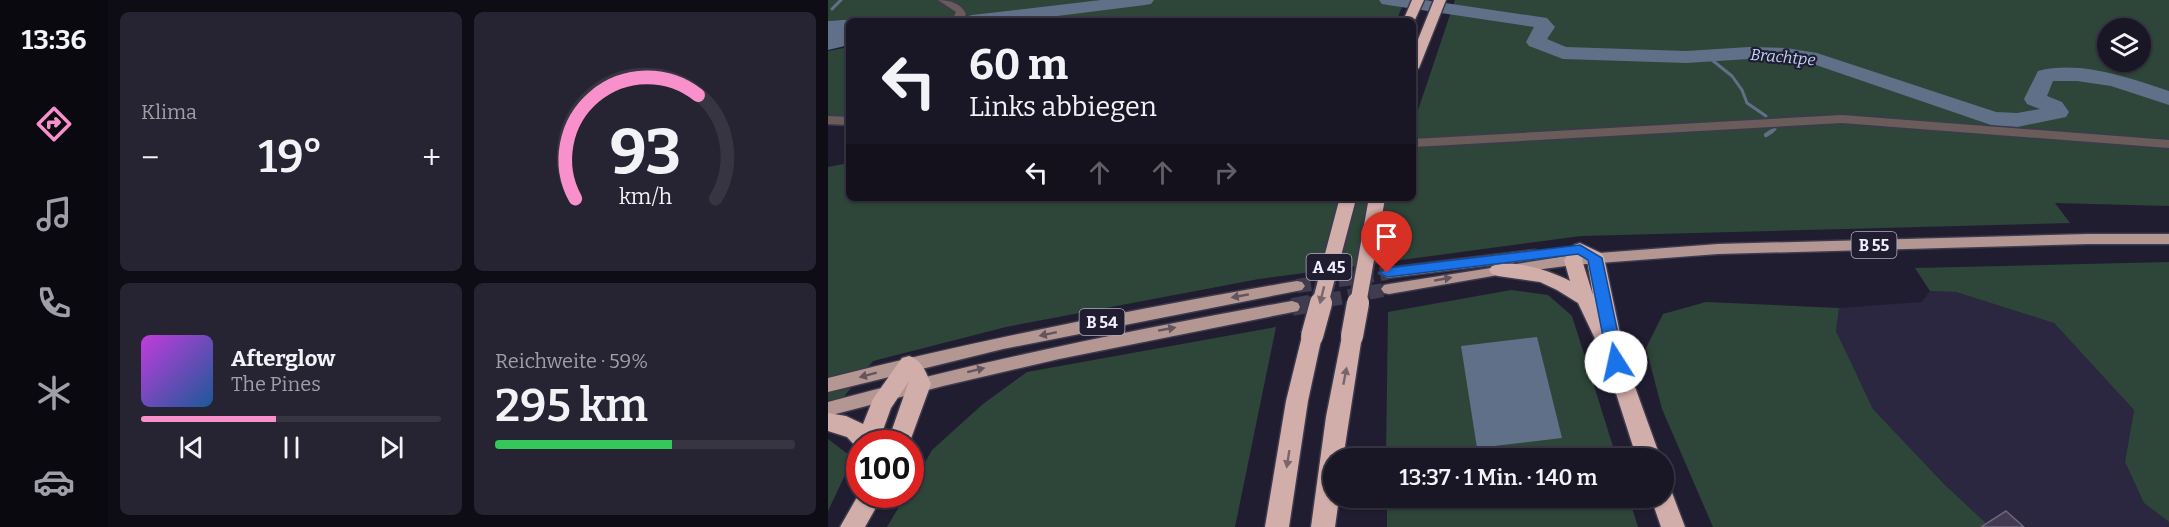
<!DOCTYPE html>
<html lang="de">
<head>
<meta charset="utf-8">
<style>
  body { margin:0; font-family:Bitter,serif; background:#262332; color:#f1f3f6; height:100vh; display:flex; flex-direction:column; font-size:22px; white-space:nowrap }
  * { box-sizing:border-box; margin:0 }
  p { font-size:20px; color:#9f9fa7 }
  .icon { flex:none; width:33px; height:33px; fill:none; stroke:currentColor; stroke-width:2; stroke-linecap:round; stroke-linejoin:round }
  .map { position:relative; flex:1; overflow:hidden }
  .details { display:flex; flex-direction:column; gap:12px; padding:12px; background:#0e0c14; width:720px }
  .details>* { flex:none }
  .banner { position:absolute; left:18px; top:18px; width:570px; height:183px; border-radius:9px; box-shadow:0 2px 4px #0004,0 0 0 2px #373542; background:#191625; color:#f1f3f6; overflow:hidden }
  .tools { position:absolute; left:1269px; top:18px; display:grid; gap:12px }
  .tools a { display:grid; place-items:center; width:54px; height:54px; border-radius:50%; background:#191625; box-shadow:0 2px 4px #0004,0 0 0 2px #373542; font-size:30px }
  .speed { position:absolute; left:18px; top:430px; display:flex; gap:12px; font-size:30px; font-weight:700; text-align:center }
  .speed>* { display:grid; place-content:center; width:78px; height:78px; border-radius:50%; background:#191625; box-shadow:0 2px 4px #0004,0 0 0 2px #373542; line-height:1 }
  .speed .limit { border:9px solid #d22; background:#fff; color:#111 }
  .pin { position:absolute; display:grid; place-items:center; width:51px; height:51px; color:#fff; margin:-62px -26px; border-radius:50% 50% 50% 0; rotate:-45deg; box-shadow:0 0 6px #0007 }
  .pin .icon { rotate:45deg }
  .me { position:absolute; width:66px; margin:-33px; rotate:350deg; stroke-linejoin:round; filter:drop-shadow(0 0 4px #0008) }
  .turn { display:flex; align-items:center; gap:21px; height:126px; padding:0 24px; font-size:27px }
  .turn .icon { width:78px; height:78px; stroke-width:2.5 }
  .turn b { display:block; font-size:42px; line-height:51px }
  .lanes { display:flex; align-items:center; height:57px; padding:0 24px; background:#0003; justify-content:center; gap:30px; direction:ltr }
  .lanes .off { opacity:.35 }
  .big { font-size:45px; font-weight:600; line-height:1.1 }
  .details .tile { flex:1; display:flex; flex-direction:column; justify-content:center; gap:9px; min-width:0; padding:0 21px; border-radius:9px; background:#262332 }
  .details .dial { align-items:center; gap:0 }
  .dial svg { height:156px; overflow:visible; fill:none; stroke:#373542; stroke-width:7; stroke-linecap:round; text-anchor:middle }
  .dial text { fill:#f1f3f6; stroke:none }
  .song { display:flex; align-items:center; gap:18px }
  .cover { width:72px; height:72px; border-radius:9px; background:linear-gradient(135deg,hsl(290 70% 55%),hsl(210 70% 35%)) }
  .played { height:6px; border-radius:3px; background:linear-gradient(90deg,#f890cc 45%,#373542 45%) }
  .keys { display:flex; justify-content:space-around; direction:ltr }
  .heat { display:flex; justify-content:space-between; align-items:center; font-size:33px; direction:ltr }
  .charge { height:9px; border-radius:4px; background:linear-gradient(90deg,#34c759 59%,#373542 0) }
  .details .tiles { flex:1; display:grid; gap:12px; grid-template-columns:repeat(2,1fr) }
  .trip { position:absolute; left:495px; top:448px; width:351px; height:60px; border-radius:30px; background:#191625; box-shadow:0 2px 4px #0004,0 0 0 2px #373542; font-weight:600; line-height:60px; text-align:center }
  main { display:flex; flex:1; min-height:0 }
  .dock { display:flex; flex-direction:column; width:108px; justify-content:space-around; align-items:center; background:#0a090f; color:#9f9fa7 }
  .dock .icon { width:42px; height:42px }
  .dock .selected { color:#f890cc }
  .dock b { font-size:27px; color:#f1f3f6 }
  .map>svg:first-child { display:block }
</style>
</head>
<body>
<main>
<nav class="dock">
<b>13:36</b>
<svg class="icon selected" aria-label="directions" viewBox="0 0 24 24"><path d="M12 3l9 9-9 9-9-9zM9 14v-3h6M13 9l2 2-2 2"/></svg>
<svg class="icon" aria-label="music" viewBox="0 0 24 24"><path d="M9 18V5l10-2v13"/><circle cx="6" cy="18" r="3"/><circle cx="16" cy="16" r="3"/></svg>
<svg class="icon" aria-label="phone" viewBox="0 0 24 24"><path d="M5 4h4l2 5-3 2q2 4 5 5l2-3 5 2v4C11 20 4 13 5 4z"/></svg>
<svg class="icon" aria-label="climate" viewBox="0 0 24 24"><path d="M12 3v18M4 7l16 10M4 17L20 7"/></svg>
<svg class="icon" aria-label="car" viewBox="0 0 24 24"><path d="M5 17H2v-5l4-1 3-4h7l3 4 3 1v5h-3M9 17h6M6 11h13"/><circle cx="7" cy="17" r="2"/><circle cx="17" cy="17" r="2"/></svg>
</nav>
<section class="details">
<div class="tiles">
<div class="tile"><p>Klima</p>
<div class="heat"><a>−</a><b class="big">19°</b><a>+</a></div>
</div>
<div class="tile dial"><svg viewBox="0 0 100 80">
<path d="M14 69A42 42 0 1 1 86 69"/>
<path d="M14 69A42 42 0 0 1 77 16" stroke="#f890cc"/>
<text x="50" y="56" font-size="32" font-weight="700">93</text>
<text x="50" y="72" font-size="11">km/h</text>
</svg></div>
<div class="tile">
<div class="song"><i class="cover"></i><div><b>Afterglow</b><p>The Pines</p></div></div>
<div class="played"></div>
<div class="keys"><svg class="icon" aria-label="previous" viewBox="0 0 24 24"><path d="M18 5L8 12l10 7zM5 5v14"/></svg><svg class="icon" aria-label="pause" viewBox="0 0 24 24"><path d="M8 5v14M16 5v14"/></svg><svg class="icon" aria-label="next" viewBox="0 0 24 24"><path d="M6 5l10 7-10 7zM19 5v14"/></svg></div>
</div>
<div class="tile"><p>Reichweite · 59%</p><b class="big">295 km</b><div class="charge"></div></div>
</div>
</section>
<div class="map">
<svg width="1341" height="527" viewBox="0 0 1341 527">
  <rect width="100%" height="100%" fill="#211d31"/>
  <path fill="#2c2740" d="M1102,291L1128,292L1226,323L1306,410L1297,462L1316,503L1341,522V527H1162L1116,484L1045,409L1008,331L1011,308L1094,302Z"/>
  <g fill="#2d4639" fill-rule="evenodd">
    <path d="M0,0H577L568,21H113L71,16L0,21Z"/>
    <path d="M627,0H1341V206L1227,203L1242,223L753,236L431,279L178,327L45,361L0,416V167L21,163V198H585V125ZM1280,28H1312V62H1280Z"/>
    <path d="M21,47V118L0,119V51Z"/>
    <path d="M1341,262V522L1316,503L1297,462L1306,410L1226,323L1128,292L1102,291L1087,268Z"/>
    <path d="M683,290L720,295L744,316L789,459H558L560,312Z"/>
    <path d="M878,302L1011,308L1008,331L1045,409L1116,484L1162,527H885L834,409L818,348L835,314Z"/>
    <path d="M448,327L407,527H59L78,495H82L83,487L104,450L155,404L199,372Z"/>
    <path d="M0,439L25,458L0,511Z"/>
    <path d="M559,498H801L810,527H559Z"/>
  </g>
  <g fill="#607088">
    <path d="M71,16L113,21H21V45L0,50V21Z"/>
    <path d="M709,337L734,438L649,448L633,346Z"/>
  </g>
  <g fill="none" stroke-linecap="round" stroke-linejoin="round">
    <g stroke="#607088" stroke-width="3">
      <path d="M4,9L13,0"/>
      <path d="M879,56L904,76L914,90L919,103L938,116"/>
      <path d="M942,133L947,129"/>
    </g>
    <path stroke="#607088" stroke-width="4.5" d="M938,135L944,131"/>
    <g fill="#607088" fill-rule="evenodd">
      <path d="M273,0H326L323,4L317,5L189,21H135L137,17L144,15Z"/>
      <path d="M551,0H597L719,18L727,27L719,39L738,47L858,51L921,47L958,48L989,53L1168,112L1189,113L1212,109L1199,104L1196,99L1210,71C1253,60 1301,78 1341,91V105L1283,86L1249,81H1225L1219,96L1234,102L1241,112L1238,117L1189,127L1166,126L985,64L958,60L921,59L858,63L735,59L701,46L698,42L706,27L560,5L554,4Z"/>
    </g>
  </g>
  <path fill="#433c51" stroke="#6d657c" stroke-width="1.5" d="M1178,511L1196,527H1153Z"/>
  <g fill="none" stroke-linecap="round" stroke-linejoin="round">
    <g stroke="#403c50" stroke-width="14" stroke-dasharray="14 7" stroke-linecap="butt">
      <path d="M469,286L559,273"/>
      <path d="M479,304L561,289"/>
    </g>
    <path stroke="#403c50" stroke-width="18" stroke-dasharray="18 9" stroke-linecap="butt" d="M464,307L487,303"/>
    <defs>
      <g id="street">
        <path d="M110,0C121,0 133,3 138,14L134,21H124L128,12Z"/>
        <path d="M1014,115L1341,140V148L1014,123L585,147V139Z"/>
        <path d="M0,116L21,117V125L0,124Z"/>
      </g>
      <g id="primary">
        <path d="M1260,234H1341V244H1260L890,254L745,265L670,275L561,294L556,293L553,289L556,285L561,284L745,255L890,244Z"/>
        <path d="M706,250L711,251L713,255L711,259L559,278L551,273L559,268Z"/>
        <path d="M469,281L474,282L477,286L474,290L175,349L0,392V378C155,339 312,308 469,281Z"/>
        <path d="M464,301L470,303L472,307L470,311L231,359L115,386L0,416V402C153,361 308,329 464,301Z"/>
      </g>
      <g id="highway">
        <path d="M584,0H596L585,24V21H575Z"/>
        <path d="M606,0H618L591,68L585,72V52Z"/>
        <path d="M752,243L773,253L776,257L798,362L833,459H809L778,362L750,303L729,290L712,282L670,276L664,274L661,270L664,266C687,259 721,270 742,281L736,260L746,245ZM755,258L759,260L765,295L754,260Z"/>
        <path d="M484,329L491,331L494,336L480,401L461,527H437L458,401L474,336L477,331Z"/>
        <path d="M524,329L531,331L534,336L515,459H506V498H511L507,527H483L498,417L514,336L517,331Z"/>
        <path d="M81,356C94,360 98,372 103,384L81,444H59L81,381L63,408L50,444H32V451L19,437L0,431V413L18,416L35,424L45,399L74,358Z"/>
        <path d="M836,487L843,490L857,527H833L823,498H836Z"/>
        <path d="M32,492V495H55L37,527H12Z"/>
      </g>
    </defs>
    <use href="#street" stroke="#3e3a4e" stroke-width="3"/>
    <use href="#primary" stroke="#3e3a4e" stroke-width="3"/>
    <use href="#highway" stroke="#3e3a4e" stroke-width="3"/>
    <use href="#street" fill="#6a5c5a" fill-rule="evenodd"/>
    <use href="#primary" fill="#b49793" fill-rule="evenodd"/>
    <use href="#highway" fill="#d1aea9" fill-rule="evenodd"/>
    <defs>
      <g id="highway-bridge-far1">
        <path d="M492,304L520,198"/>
        <path d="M530,304L549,198"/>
      </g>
      <g id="highway-bridge">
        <path d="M484,336L493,303"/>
        <path d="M524,336L530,303"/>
      </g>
    </defs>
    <use href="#highway-bridge-far1" stroke="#3e3a4e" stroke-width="20" stroke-linecap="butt"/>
    <use href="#highway-bridge" stroke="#3e3a4e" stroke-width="25" stroke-linecap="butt"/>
    <use href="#highway-bridge-far1" stroke="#d1aea9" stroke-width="16"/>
    <use href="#highway-bridge" stroke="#d1aea9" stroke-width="22"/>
  </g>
  <defs><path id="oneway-solid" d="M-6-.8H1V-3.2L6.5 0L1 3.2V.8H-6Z" transform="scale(1.5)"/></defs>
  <g fill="#63545d">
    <use href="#oneway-solid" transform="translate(615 279) rotate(-10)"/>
    <use href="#oneway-solid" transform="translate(412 296) rotate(170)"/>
    <use href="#oneway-solid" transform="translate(339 329) rotate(-10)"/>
    <use href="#oneway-solid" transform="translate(220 334) rotate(168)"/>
    <use href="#oneway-solid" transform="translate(148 370) rotate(-14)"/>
    <use href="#oneway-solid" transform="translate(40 375) rotate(165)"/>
  </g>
  <g fill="#79666d">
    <use href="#oneway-solid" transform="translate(494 295) rotate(104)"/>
    <use href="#oneway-solid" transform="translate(517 376) rotate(-79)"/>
    <use href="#oneway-solid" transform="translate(460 459) rotate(99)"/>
  </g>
  <path fill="#1a73e8" stroke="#114b97" stroke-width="1.5" d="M752,245L774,258L796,362L793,366H782L780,362L760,260L750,254L559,277L552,273L559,268Z"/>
  <g text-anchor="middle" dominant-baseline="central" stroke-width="4.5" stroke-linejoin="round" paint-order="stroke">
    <g font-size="16" font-style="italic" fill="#bdd6fa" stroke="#211d31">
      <text transform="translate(955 57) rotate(5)">Brachtpe</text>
    </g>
    <g fill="#211d31" stroke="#b3b0c0" stroke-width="1.5">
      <rect x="1023.5" y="232" width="45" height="26" rx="4.5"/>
      <rect x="478.5" y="254" width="45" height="26" rx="4.5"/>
      <rect x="251.5" y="309" width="45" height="26" rx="4.5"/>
    </g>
    <g font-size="16" font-weight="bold" fill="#f1effd">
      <text x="1046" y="245">B 55</text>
      <text x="501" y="267">A 45</text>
      <text x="274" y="322">B 54</text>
    </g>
  </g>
</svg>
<div class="tools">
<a><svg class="icon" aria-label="layers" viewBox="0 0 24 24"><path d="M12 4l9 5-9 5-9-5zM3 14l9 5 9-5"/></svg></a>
</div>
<div class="speed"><div class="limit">100</div></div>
<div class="pin" style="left:559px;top:273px;background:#d93025"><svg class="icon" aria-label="arrive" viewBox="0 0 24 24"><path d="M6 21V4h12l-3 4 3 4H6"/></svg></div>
<svg class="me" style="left:788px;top:362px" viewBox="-20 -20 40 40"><circle r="19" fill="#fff"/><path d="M0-13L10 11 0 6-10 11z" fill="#1a73e8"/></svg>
<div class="trip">13:37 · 1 Min. · 140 m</div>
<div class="banner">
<div class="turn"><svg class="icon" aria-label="left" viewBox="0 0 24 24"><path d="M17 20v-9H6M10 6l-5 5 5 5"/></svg><div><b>60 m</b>Links abbiegen</div></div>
<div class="lanes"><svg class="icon" aria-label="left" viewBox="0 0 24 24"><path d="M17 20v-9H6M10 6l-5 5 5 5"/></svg><svg class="icon off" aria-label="ahead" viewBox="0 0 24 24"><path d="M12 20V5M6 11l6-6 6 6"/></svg><svg class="icon off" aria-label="ahead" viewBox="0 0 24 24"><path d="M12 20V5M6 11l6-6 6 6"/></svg><svg class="icon off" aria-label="right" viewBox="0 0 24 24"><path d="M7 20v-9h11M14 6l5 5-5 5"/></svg></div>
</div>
</div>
</main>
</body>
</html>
